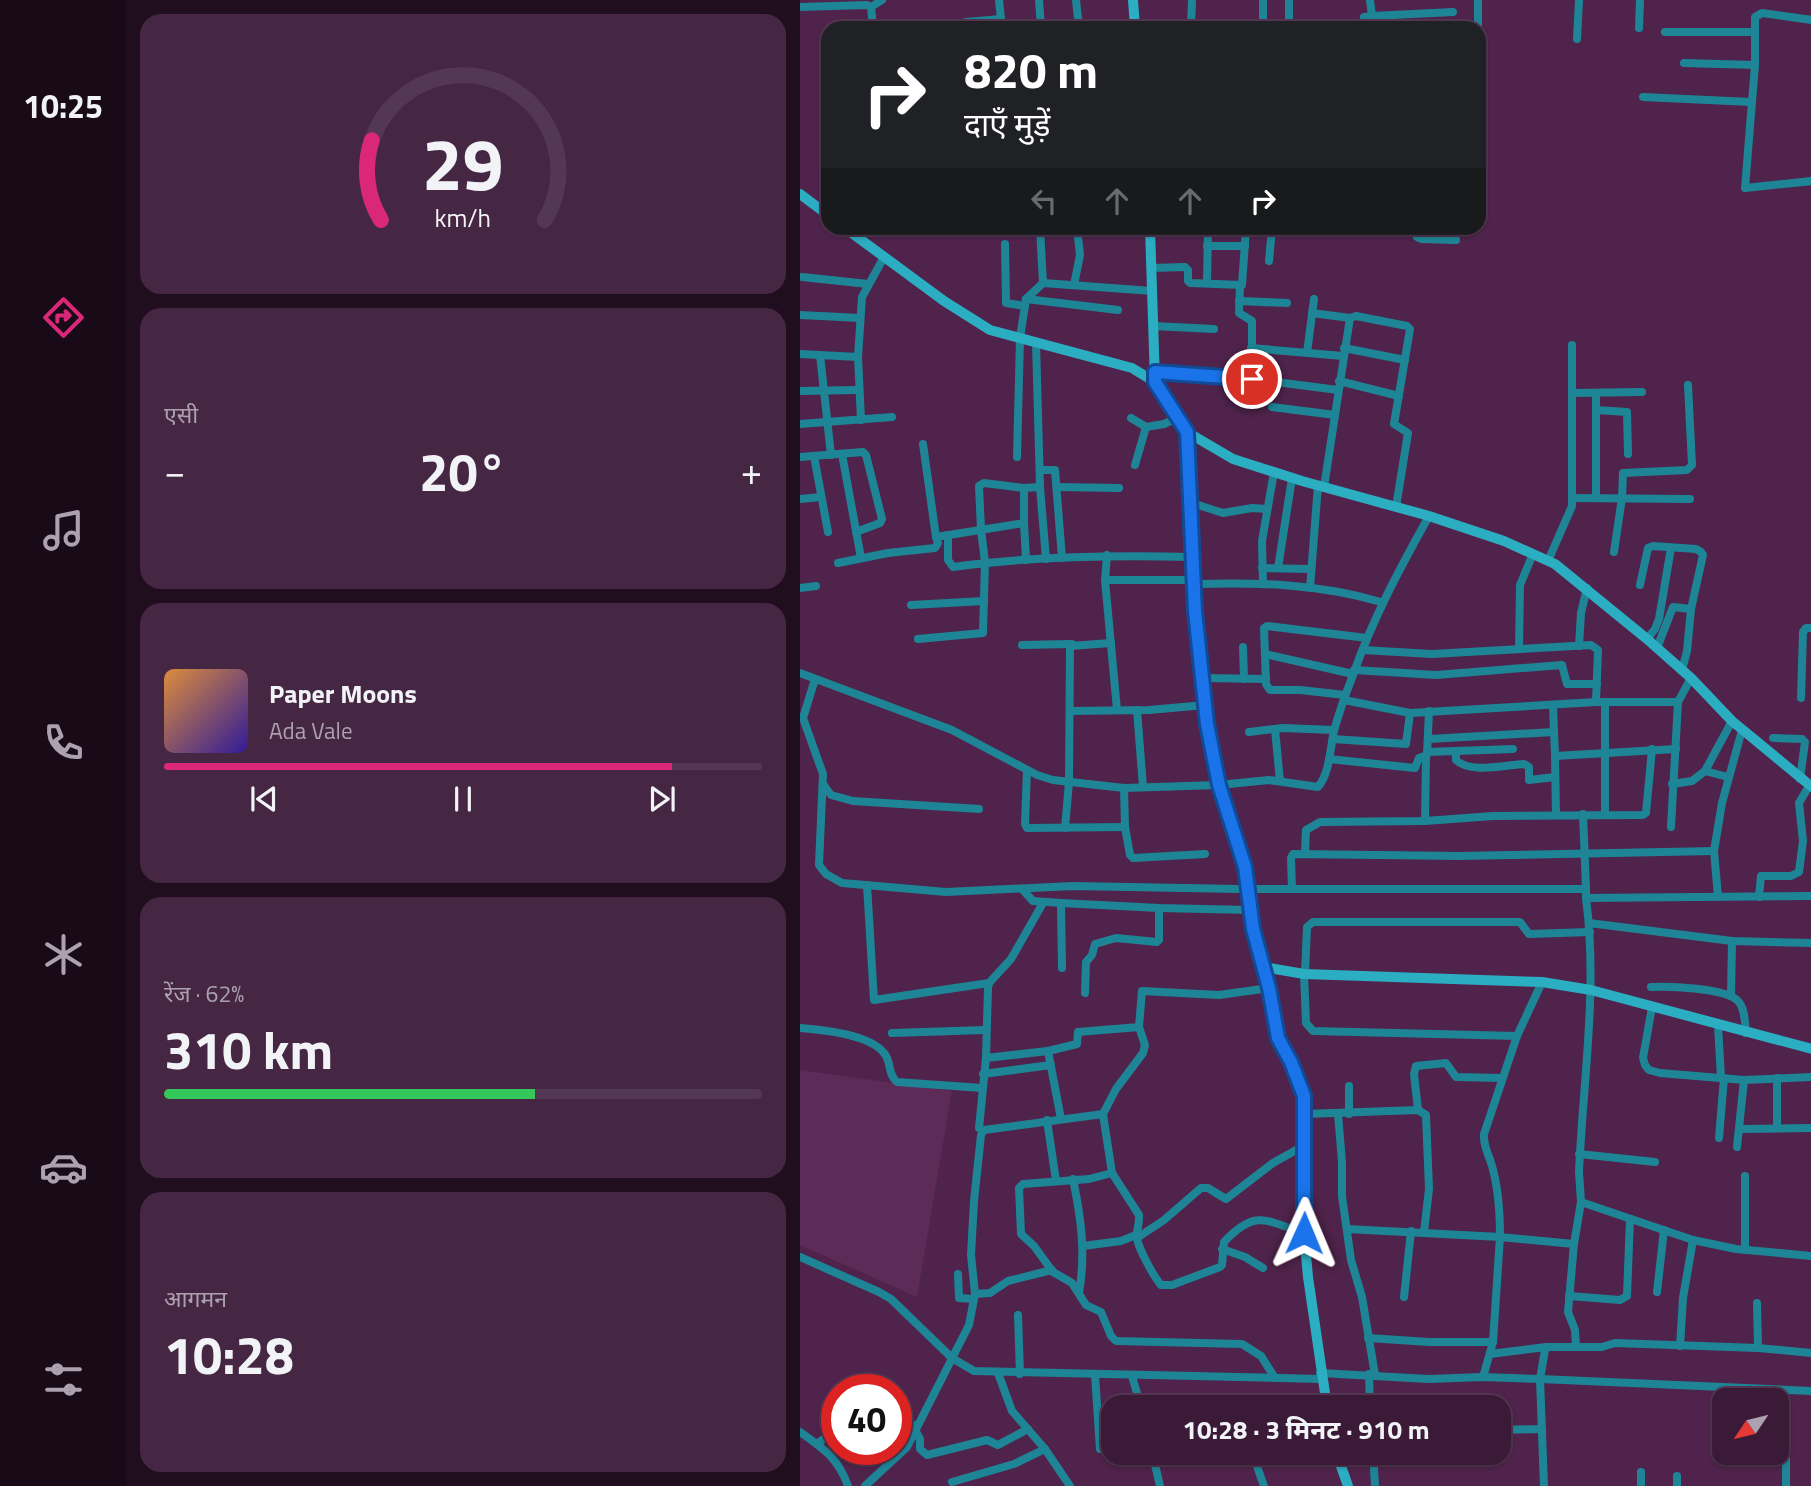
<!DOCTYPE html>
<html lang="hi">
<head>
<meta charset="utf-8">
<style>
  body { margin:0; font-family:"Titillium Web","Noto Sans Devanagari",sans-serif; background:#462743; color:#f1f3f6; height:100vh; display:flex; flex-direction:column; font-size:26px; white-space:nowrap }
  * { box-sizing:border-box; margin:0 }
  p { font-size:23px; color:#aca1ae }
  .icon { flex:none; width:38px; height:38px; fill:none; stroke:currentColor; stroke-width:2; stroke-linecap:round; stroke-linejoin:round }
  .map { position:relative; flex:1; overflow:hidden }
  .panel { display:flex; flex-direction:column; gap:14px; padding:14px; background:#200e1f; width:674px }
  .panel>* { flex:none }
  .banner { position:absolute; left:21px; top:21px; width:665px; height:214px; border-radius:21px; box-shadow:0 2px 5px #0004,0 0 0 2px #543853; background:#202124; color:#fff; overflow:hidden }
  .needle { width:46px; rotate:235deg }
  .buttons { position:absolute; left:912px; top:1388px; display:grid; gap:14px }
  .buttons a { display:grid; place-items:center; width:77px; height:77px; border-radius:14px; background:#3b1a38; box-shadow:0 2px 5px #0004,0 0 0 2px #543853; font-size:35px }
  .speed { position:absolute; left:21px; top:1374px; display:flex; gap:14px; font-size:35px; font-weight:700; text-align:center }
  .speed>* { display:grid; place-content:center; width:91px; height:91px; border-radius:50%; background:#3b1a38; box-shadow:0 2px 5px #0004,0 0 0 2px #543853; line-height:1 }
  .speed .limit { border:10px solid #d22; background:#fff; color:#111 }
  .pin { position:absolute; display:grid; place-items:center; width:60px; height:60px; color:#fff; margin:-30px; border:4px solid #fff; border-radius:50%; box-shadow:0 2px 7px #0007 }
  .me { position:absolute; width:77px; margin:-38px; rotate:1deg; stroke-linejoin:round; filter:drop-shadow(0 0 5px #0008) }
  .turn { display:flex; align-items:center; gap:24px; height:147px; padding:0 28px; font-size:32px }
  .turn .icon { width:91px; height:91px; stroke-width:2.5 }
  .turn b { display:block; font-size:49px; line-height:60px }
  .lanes { display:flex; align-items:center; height:66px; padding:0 28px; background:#0003; justify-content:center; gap:35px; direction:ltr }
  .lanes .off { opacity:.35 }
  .big { font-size:52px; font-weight:700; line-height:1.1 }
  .panel .widget { flex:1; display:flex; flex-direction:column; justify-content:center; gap:10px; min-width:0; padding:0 24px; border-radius:21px; background:#462743 }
  .panel .dial { align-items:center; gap:0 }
  .dial svg { height:182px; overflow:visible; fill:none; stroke:#543853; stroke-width:7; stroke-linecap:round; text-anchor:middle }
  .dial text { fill:#f1f3f6; stroke:none }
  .song { display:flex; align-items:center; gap:21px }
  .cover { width:84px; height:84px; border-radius:10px; background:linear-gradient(135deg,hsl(30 70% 55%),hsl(250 70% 35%)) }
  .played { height:7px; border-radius:4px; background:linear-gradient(90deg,#db2777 85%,#543853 85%) }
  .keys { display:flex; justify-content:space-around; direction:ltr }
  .heat { display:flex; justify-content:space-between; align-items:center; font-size:38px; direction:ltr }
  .charge { height:10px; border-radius:5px; background:linear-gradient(90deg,#34c759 62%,#543853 0) }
  .trip { position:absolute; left:301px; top:1395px; width:410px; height:70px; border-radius:21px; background:#3b1a38; box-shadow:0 2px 5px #0004,0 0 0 2px #543853; font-weight:700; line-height:70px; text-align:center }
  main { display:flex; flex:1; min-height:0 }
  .menu { display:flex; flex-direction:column; width:126px; justify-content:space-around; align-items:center; background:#180a16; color:#aca1ae }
  .menu .icon { width:49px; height:49px }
  .menu .on { color:#db2777 }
  .menu b { font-size:32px; color:#f1f3f6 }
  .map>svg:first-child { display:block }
</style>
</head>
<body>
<main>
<nav class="menu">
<b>10:25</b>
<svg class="icon on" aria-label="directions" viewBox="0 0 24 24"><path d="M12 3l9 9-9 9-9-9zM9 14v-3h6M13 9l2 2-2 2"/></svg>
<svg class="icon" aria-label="music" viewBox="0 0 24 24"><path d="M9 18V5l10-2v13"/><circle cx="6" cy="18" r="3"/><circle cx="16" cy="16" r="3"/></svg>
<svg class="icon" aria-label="phone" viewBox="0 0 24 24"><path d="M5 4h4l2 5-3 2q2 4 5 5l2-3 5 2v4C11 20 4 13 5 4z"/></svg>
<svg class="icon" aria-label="climate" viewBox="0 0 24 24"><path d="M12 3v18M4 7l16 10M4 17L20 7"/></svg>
<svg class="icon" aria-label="car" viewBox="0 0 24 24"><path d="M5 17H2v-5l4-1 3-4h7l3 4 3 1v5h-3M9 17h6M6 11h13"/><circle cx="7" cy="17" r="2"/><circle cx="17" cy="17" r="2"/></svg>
<svg class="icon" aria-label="filters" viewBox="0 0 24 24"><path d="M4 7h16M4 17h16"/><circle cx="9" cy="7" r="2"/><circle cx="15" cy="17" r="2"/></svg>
</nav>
<section class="panel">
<div class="widget dial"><svg viewBox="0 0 100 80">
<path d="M14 69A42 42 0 1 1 86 69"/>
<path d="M14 69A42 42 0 0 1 10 34" stroke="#db2777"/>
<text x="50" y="56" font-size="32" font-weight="700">29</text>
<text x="50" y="72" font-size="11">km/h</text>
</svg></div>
<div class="widget"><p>एसी</p>
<div class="heat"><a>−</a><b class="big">20°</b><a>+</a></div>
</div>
<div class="widget">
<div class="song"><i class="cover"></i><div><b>Paper Moons</b><p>Ada Vale</p></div></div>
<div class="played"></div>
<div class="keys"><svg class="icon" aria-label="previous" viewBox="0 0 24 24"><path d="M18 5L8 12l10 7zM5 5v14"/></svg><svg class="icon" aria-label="pause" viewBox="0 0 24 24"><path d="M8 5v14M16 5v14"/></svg><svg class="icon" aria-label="next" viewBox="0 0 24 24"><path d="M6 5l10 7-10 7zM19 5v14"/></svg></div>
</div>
<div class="widget"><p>रेंज · 62%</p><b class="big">310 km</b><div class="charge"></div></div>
<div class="widget"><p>आगमन</p><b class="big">10:28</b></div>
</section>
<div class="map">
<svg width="1012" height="1486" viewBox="0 0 1012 1486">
  <rect width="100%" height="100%" fill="#4f234b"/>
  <path fill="#5c2b57" d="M0,1070L152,1091L117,1297L0,1245Z"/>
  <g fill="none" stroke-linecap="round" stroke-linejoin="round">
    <g stroke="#1e8596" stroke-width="8">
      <path d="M199,0L202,28"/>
      <path d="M239,0L241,28"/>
      <path d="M276,0L279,28"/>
      <path d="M489,0V28"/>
      <path d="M570,0L572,16L653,12"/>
      <path d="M678,0V28"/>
      <path d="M0,7L67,5L71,7L73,28"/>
      <path d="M71,7L82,0"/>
      <path d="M1012,20L962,13L955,17V65L945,188L1012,181"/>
      <path d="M166,22L201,19"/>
      <path d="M335,27L379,26L391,28"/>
      <path d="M391,28L392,0"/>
      <path d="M463,28V0"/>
      <path d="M563,28L564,17L572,16"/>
      <path d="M839,28L840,0"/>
      <path d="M865,32H955"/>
      <path d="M777,39L779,0"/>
      <path d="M884,63L955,65"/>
      <path d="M843,97L951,102"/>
      <path d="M612,228L617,237L621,239L656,240"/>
      <path d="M205,244L206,303L225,306"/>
      <path d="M407,246H445"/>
      <path d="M469,261L472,228"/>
      <path d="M351,268L385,267L388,270V281L390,283L442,285L446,228"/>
      <path d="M2,277L68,284"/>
      <path d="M243,283L352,291"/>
      <path d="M407,283L408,228"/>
      <path d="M274,285L280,255L277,228"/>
      <path d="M440,286L439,313L452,321V379"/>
      <path d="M226,299L318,310"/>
      <path d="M439,301L487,303"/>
      <path d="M512,313L550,318"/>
      <path d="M0,315L60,318"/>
      <path d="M353,326L414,329"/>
      <path d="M236,343L240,487L246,559"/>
      <path d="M451,348L543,356"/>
      <path d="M544,348L605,360"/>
      <path d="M507,353L514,299"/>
      <path d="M0,354L58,357"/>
      <path d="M20,355L31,455"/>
      <path d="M355,372L461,380L538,390"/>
      <path d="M539,381L599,396"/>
      <path d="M0,391L58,390"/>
      <path d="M773,393L842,392"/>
      <path d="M472,407L535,415"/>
      <path d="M796,410L827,412L828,454"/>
      <path d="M331,418L346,427"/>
      <path d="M61,420L58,357L62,297L84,257"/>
      <path d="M0,424L92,417"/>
      <path d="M123,444L136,537"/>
      <path d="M42,454L61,558"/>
      <path d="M14,456L28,532"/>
      <path d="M0,457L63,452L66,455L82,519L80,523L56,532"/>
      <path d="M217,457L220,338L226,299L243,283L240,228"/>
      <path d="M335,465L346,427L364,424L377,418"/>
      <path d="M240,470H255L262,558"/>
      <path d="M257,487L319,488"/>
      <path d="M524,487L550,318L556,316L607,326L610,329L594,424L608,433L596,507"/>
      <path d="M772,498L890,499"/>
      <path d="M796,498V394"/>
      <path d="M0,499L21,497"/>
      <path d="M389,502L423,513L452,508L467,509"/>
      <path d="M224,523L226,560"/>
      <path d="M148,535V560L153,567C232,556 312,555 392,557"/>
      <path d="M814,552L822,498L823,473L887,470L892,465L888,385"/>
      <path d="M307,555L305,580L317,710"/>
      <path d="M748,561L772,506V345"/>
      <path d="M38,563L88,553L135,548L138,543L136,537L224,523V488L240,487"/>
      <path d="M462,568L511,569"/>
      <path d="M478,568L492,478"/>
      <path d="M305,580H393"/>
      <path d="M463,583L462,541L474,472"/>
      <path d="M394,584C457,582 520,584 581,602"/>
      <path d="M840,585L848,548L853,546L896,549L901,552L903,555L891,609L887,651L882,670"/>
      <path d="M0,588L16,586"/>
      <path d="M510,588L518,485"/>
      <path d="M111,605L184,601"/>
      <path d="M118,639L183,633L185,562L181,530L179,486L184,483L224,488"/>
      <path d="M847,639L855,629L859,619L871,548"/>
      <path d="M222,645L272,644"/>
      <path d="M779,646L781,613L787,588"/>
      <path d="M443,647L444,679"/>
      <path d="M857,648L873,607L891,609"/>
      <path d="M719,649L720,585L733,554"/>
      <path d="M563,650L632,654L791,645L798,650L796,702"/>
      <path d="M465,654L553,674"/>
      <path d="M554,670L636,675L762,665L767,684H797"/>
      <path d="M0,673L152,730L237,775L253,780L324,788L419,785L469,780L518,787C530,773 530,748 534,731C539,712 546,693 553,675C573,618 600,568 629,516"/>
      <path d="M402,678L466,679"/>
      <path d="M15,679L3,718L23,774L19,865L26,874L42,883L146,892L273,886L439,889H786V898L1012,896"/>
      <path d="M545,695L500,690H470L466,684L464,628L467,626L567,638"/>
      <path d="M1001,698L1003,632L1006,628H1012"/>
      <path d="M544,700L610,713L796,702H878"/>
      <path d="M805,702V815"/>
      <path d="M753,705L754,732"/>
      <path d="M337,710L343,787"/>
      <path d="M270,711L349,710L405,705"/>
      <path d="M475,729L480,781"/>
      <path d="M449,732L483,728L534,730"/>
      <path d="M973,738L1002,739L1005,742L1000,779"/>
      <path d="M533,739L606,744L610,713"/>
      <path d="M629,739L754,732L755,756L876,749"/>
      <path d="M627,752L713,749"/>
      <path d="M656,752V760C670,774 705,765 724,764L729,767V780L755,777"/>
      <path d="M755,756L756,815"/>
      <path d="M529,759L615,768L619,758L627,755L629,711"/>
      <path d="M227,770L225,824L227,828L325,827"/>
      <path d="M905,771L932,721"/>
      <path d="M23,784L31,795L53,801L179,809"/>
      <path d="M872,784L892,781L905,771L928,777"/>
      <path d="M324,788L325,827L330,855L333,858L405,854"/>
      <path d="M783,814L786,889"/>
      <path d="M625,821L626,756"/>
      <path d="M871,827L878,702L891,678"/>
      <path d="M265,828L269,782L270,646L311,643"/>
      <path d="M505,854L506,830L520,822L625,821L693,816L843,815L846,813L852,749"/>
      <path d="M67,885L74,1000L189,983"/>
      <path d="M222,889L233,901L261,903"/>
      <path d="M492,889L491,858L493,854L660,856L914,851"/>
      <path d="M918,897L914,851L922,803L942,730"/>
      <path d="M959,897L961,876H991L999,872L1003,841L999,803L1009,786"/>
      <path d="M786,898C798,989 783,1081 779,1172L781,1202L893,1240L936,1249L1012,1256"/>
      <path d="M789,923L932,941L1012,943"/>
      <path d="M262,968L261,903L359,908L450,910"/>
      <path d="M504,974L506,1023L513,1031L717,1036"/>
      <path d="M505,974L507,927L513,922H720L729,934L790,932"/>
      <path d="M742,982L717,1036L684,1134C683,1146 689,1155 692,1166C699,1190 700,1213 700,1237L774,1244L781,1202"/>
      <path d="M851,987C868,986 926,988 938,1001C945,1008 945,1023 946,1033"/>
      <path d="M285,993L286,962L292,955L295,944L316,938L357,942L359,940V908"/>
      <path d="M931,996L932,941"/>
      <path d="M852,1007L843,1058L845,1065L849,1070L860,1073L944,1080L1012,1077"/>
      <path d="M918,1025L921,1078"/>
      <path d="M0,1028C23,1030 69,1034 84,1053C92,1062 87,1074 97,1082L182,1088"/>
      <path d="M92,1033L185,1030"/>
      <path d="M248,1051L277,1044L278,1032L339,1027L342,991L419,995L469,988"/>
      <path d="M186,1058L248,1051L261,1119"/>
      <path d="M183,1074L251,1065"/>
      <path d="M977,1078V1128"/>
      <path d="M618,1110L614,1074L616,1066L646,1063L656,1077L702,1078"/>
      <path d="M303,1114L316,1089L343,1053L345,1045L339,1027"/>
      <path d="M504,1114L618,1110L626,1115L629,1189L624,1232"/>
      <path d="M538,1114L542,1162V1196L551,1260L562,1297L575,1375"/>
      <path d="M549,1114V1086"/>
      <path d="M247,1120L256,1181"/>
      <path d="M179,1128L186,1058L188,988L189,983L211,959L243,903"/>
      <path d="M939,1129L1012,1128"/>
      <path d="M919,1138L924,1078"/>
      <path d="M937,1147L944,1080"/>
      <path d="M779,1154L855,1162"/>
      <path d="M312,1173L289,1179L223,1184L219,1188L221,1234L234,1246L253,1272L272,1283L286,1305L301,1312L311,1336L316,1341L442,1344L461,1356L475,1378"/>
      <path d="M945,1176V1250"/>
      <path d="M273,1179C281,1218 286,1253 279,1293"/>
      <path d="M547,1229L700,1237L693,1342L683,1377"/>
      <path d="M337,1238L364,1220L401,1188H408L426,1199L473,1163L505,1145"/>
      <path d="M774,1244L768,1312L775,1330L776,1347"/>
      <path d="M283,1246L321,1241L336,1235"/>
      <path d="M422,1249L445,1257L463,1268"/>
      <path d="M0,1257L79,1292L91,1299L152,1358L174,1371L521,1379"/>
      <path d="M158,1274L159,1298L174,1299"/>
      <path d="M857,1292L864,1230"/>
      <path d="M175,1294L190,1293L208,1281L252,1270"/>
      <path d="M769,1296L820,1300L827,1296L830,1219"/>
      <path d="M604,1297L611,1231"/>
      <path d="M957,1303L958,1348"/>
      <path d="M218,1315L220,1374"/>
      <path d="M568,1338L629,1342H693"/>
      <path d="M880,1346L883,1298L893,1240"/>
      <path d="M690,1354L746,1347H802L815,1343L958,1348L1012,1353"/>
      <path d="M198,1373L212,1411L245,1449L270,1486"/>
      <path d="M520,1373L629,1379L683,1377L740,1379L1012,1391"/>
      <path d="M569,1374L570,1407"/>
      <path d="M295,1375L300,1449"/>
      <path d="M332,1376L341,1407"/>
      <path d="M96,1426L117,1425"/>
      <path d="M115,1430L120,1439V1449L127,1455L187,1440L198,1445L228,1429"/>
      <path d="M698,1430L742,1429"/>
      <path d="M0,1432C24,1449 38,1458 48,1486"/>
      <path d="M17,1444L30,1434L37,1432"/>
      <path d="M352,1452L360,1486"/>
      <path d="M452,1452L464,1486"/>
      <path d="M573,1452L575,1486"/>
      <path d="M841,1472V1486"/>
      <path d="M877,1476V1486"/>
      <path d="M152,1482L214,1464L245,1449"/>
      <path d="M65,1486L107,1447L169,1325L175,1294L171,1255L174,1201L181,1135L184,1130L303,1114L312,1173L339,1215C340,1223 336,1230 337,1238C338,1248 354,1277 361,1285H372L420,1267L422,1265L424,1242C455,1209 465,1220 504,1233"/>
      <path d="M744,1486L740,1379L745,1350"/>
      <path d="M986,1486V1457"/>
    </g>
    <g stroke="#2badc2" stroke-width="10">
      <path d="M333,0L335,28"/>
      <path d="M0,194L28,215"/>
      <path d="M45,228L144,301L190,330L332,368L355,382L387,432L433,459L502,481L629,516L704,541L755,564L847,639L891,678L932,721L1012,787"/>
      <path d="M350,228L355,382"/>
      <path d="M387,432L395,611L407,725L419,785L445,867L453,929L469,988L478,1038L491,1063L504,1096V1233L508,1277L527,1407"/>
      <path d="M463,967L504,974L742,982L791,990L1012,1049"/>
      <path d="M536,1452L548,1486"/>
    </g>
  </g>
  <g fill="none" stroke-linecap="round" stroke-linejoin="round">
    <defs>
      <path id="route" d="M452,379L355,372V382L387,432L395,611L407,724L419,785L445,867L453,929L469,988L478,1038L491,1062L504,1096V1233"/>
    </defs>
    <use href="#route" stroke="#114b97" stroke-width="18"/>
    <use href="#route" stroke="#1a73e8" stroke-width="12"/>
  </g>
</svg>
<div class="buttons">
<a><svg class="needle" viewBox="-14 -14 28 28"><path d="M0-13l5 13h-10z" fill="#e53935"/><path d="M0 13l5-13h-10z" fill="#aca1ae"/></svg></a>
</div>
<div class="speed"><div class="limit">40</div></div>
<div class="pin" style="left:452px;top:379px;background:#d93025"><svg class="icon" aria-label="arrive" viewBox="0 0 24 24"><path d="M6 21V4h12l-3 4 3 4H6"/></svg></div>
<svg class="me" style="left:504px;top:1233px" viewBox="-20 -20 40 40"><path d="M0-17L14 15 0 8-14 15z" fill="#1a73e8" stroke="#fff" stroke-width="4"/></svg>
<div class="trip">10:28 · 3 मिनट · 910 m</div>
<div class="banner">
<div class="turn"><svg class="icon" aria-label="right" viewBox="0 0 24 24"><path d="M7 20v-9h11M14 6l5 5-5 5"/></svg><div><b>820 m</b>दाएँ मुड़ें</div></div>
<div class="lanes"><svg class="icon off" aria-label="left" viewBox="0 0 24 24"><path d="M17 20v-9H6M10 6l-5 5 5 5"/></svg><svg class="icon off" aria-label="ahead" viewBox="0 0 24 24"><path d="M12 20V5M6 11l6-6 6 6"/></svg><svg class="icon off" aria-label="ahead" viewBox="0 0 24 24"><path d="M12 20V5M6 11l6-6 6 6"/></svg><svg class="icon" aria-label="right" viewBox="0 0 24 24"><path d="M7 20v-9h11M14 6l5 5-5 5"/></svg></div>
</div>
</div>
</main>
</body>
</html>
